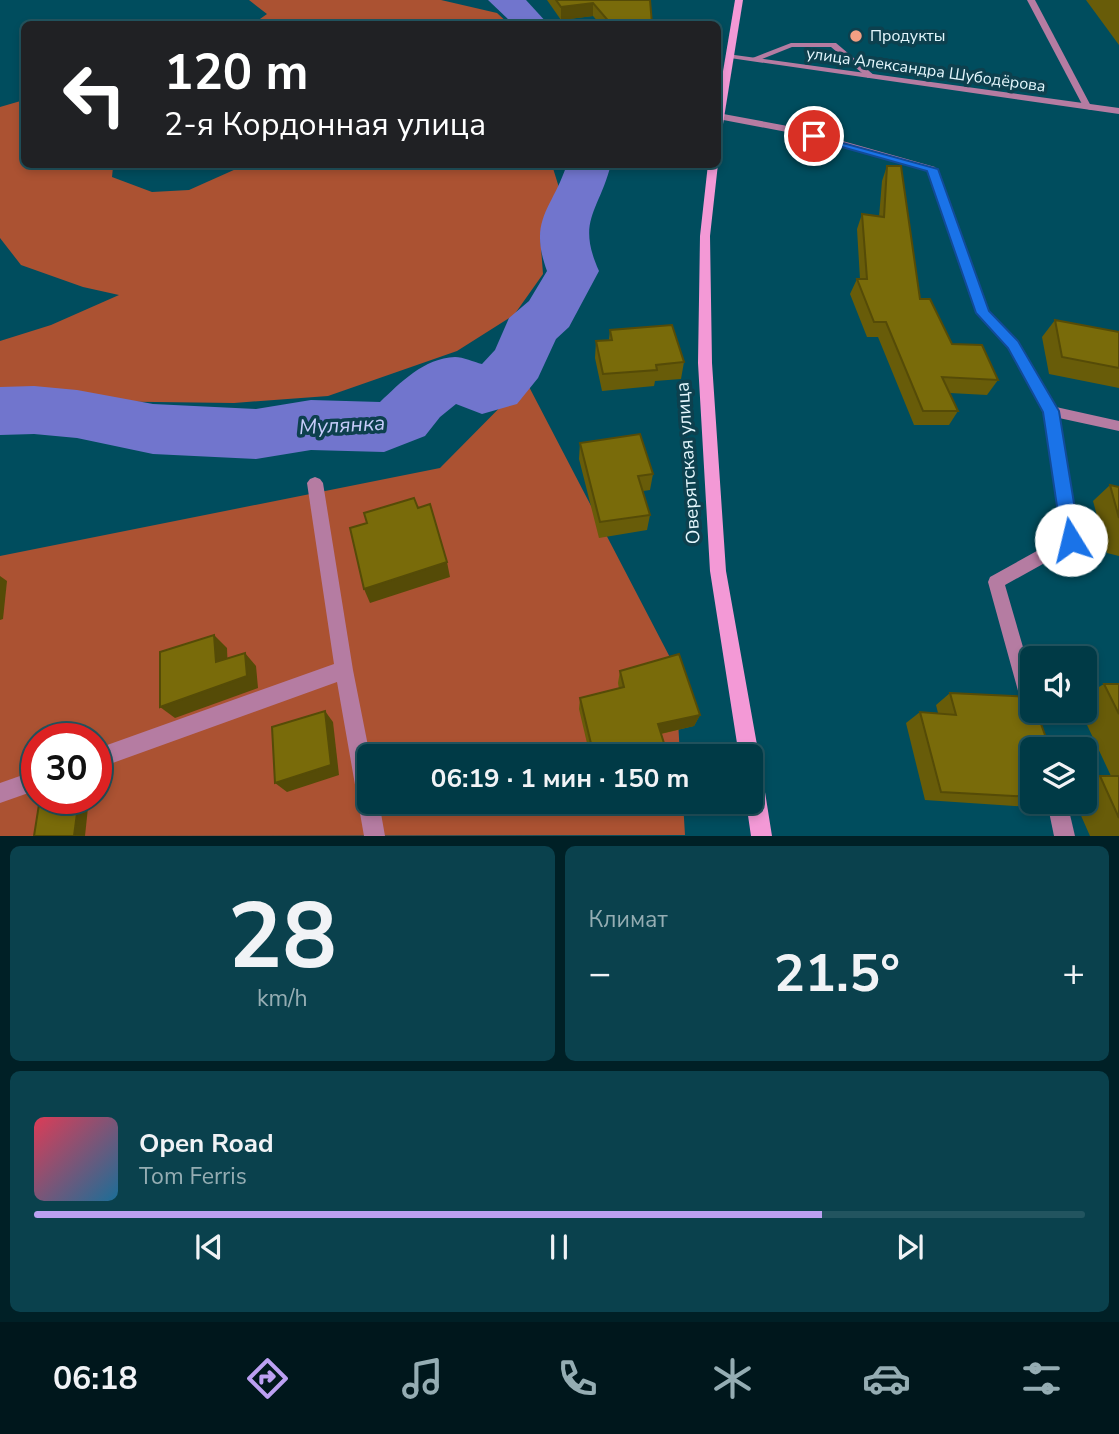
<!DOCTYPE html>
<html lang="ru">
<head>
<meta charset="utf-8">
<style>
  body { margin:0; font-family:"Nunito Sans",sans-serif; background:#0a414d; color:#f1f3f6; height:100vh; display:flex; flex-direction:column; font-size:26px; white-space:nowrap }
  * { box-sizing:border-box; margin:0 }
  p { font-size:23px; color:#95adb3 }
  .icon { flex:none; width:38px; height:38px; fill:none; stroke:currentColor; stroke-width:2; stroke-linecap:round; stroke-linejoin:round }
  .map { position:relative; height:836px; overflow:hidden }
  .side { display:flex; flex-direction:column; gap:10px; padding:10px; background:#002026; flex:1 }
  .side>* { flex:none }
  .banner { position:absolute; left:21px; top:21px; width:700px; height:147px; border-radius:10px; box-shadow:0 4px 10px #0003,0 0 0 2px #22545f; background:#202124; color:#fff; overflow:hidden }
  .fabs { position:absolute; left:1020px; top:646px; display:grid; gap:14px }
  .fabs a { display:grid; place-items:center; width:77px; height:77px; border-radius:10px; background:#003a46; box-shadow:0 4px 10px #0003,0 0 0 2px #22545f; font-size:35px }
  .speed { position:absolute; left:21px; top:723px; display:flex; gap:14px; font-size:35px; font-weight:700; text-align:center }
  .speed>* { display:grid; place-content:center; width:91px; height:91px; border-radius:50%; background:#003a46; box-shadow:0 4px 10px #0003,0 0 0 2px #22545f; line-height:1 }
  .speed .limit { border:10px solid #d22; background:#fff; color:#111 }
  .pin { position:absolute; display:grid; place-items:center; width:60px; height:60px; color:#fff; margin:-30px; border:4px solid #fff; border-radius:50%; box-shadow:0 2px 7px #0007 }
  .me { position:absolute; width:77px; margin:-38px; rotate:351deg; stroke-linejoin:round; filter:drop-shadow(0 0 5px #0008) }
  .turn { display:flex; align-items:center; gap:24px; height:147px; padding:0 28px; font-size:32px }
  .turn .icon { width:91px; height:91px; stroke-width:2.5 }
  .turn b { display:block; font-size:49px; line-height:60px }
  .big { font-size:52px; font-weight:700; line-height:1.1 }
  .side .card { flex:1; display:flex; flex-direction:column; justify-content:center; gap:10px; min-width:0; padding:0 24px; border-radius:10px; background:#0a414d }
  .side .dial { align-items:center; gap:0 }
  .dial b { font-size:91px; line-height:1 }
  .song { display:flex; align-items:center; gap:21px }
  .cover { width:84px; height:84px; border-radius:10px; background:linear-gradient(135deg,hsl(350 70% 55%),hsl(200 70% 35%)) }
  .played { height:7px; border-radius:4px; background:linear-gradient(90deg,#bca0f2 75%,#22545f 75%) }
  .keys { display:flex; justify-content:space-around; direction:ltr }
  .heat { display:flex; justify-content:space-between; align-items:center; font-size:38px; direction:ltr }
  .side .tiles { flex:1; display:grid; gap:10px; grid-template-columns:1fr 1fr }
  .card:last-child { grid-column:span 2 }
  .trip { position:absolute; left:357px; top:744px; width:406px; height:70px; border-radius:10px; background:#003a46; box-shadow:0 4px 10px #0003,0 0 0 2px #22545f; font-weight:700; line-height:70px; text-align:center }
  .tab-bar { display:flex; height:112px; justify-content:space-around; align-items:center; background:#00171c; color:#95adb3 }
  .tab-bar .icon { width:49px; height:49px }
  .tab-bar .on { color:#bca0f2 }
  .tab-bar b { font-size:32px; color:#f1f3f6 }
  .map>svg:first-child { display:block }
</style>
</head>
<body>
<div class="map">
<svg width="1119" height="836" viewBox="0 0 1119 836">
  <rect width="100%" height="100%" fill="#004d5e"/>
  <g fill="#ab5232" fill-rule="evenodd">
    <path d="M249,0H441L497,13L509,24H253L267,14Z"/>
    <path d="M24,100V164L118,165L113,167L112,177L152,192L189,190L236,169L235,165H552L561,194L540,234L543,274L514,315L457,351L328,396L234,403L79,401L29,395L0,397V341L51,325L119,295L83,287L21,265L0,238V107Z"/>
    <path d="M526,381L675,667L680,756H369V802H683L685,835L0,836V556L440,468ZM37,738H96V798H37Z"/>
  </g>
  <g fill="none" stroke-linecap="round" stroke-linejoin="round">
    <g fill="#7175cd" fill-rule="evenodd">
      <path d="M488,0H526L548,24H513Z"/>
      <path d="M567,164H611C599,212 576,220 599,271L569,327L556,339L538,378L517,404L482,414L456,404L440,417L425,436L384,452L311,450L256,459L153,454L77,438L34,434L0,435V387L34,386L77,390L153,404L256,409L311,400L380,402C400,383 424,358 455,357C463,357 474,362 482,364L495,350L509,318L529,301L547,271C528,219 552,210 567,164Z"/>
    </g>
    <g fill="#b57ca2" fill-rule="evenodd">
      <path d="M1027,0H1035L1092,108L1091,110L1084,108Z"/>
      <path d="M791,43H836L875,76L868,78L831,47H792L757,61L750,59Z"/>
      <path d="M315,477L320,479L323,483L353,670L370,756L369,802H379L385,836H364L337,682L96,769V749L334,664L307,483L310,479Z"/>
      <path d="M37,770V790L0,803V783Z"/>
    </g>
    <g fill="#b57ca2" fill-rule="evenodd">
      <path d="M727,54L1119,108V114L730,58H727Z"/>
      <path d="M718,113L793,127L935,167L989,311L1018,342L1056,407L1119,421V431L1059,418L1079,540L1077,545L1005,585L1032,678V710H1041L1039,716L1032,718L1025,716L1023,709L988,582L990,577L1062,537L1044,411L1008,348L977,313L928,171L792,133L718,119Z"/>
      <path d="M1047,802H1067L1075,836H1054Z"/>
    </g>
    <g fill="#f399d6" fill-rule="evenodd">
      <path d="M735,0H743L723,124L718,127V101Z"/>
      <path d="M718,163V164L710,236L712,363L726,571L759,756L757,760L761,767L772,836H751L746,802H751V756H739L710,571L698,363L700,236L708,164Z"/>
    </g>
  </g>
  <g fill="#685c09">
    <path d="M547,0H650L652,24H600L593,16L561,20Z"/>
    <path d="M1086,0H1119V45Z"/>
    <path d="M887,166L920,299L952,344L998,380L987,395L950,393L958,411L949,425H914L878,337H867L850,294L857,279H860L857,229L862,214L879,217L882,181Z"/>
    <path d="M1055,320L1119,332V388L1049,374L1042,337Z"/>
    <path d="M610,330L684,362L681,379L655,381L654,386L602,391L595,358L596,341L609,340Z"/>
    <path d="M580,443L653,474L650,490L643,491L650,515L647,530L599,538L579,459Z"/>
    <path d="M1110,485L1119,487V556L1107,553L1093,501Z"/>
    <path d="M620,671L700,715L694,726L661,734L668,756H590L579,709L580,698L619,689L618,683Z"/>
    <path d="M1104,684H1119V836H1090L1075,802H1085V783L1100,776H1111L1080,710H1085V695Z"/>
    <path d="M950,693L1032,749V802H1060L1045,808L925,800L906,723L920,712L938,713L936,705Z"/>
  </g>
  <g fill="#554b07">
    <path d="M593,3V16L561,20V7Z"/>
    <path d="M447,562L450,577L370,603L364,589Z"/>
    <path d="M0,576L7,581L3,619L0,620Z"/>
    <path d="M214,635L227,648L228,674L216,662Z"/>
    <path d="M245,653L256,666L258,688L175,718L160,707Z"/>
    <path d="M325,711L333,722L339,775L287,792L275,783Z"/>
    <path d="M700,715L694,726L655,735L658,724Z"/>
    <path d="M79,798H89L85,836H74Z"/>
  </g>
  <g fill="#796b0a" stroke="#554b07" stroke-width="2">
    <path d="M556,0H650L652,24H611L593,3L561,7Z"/>
    <path d="M887,166H901L920,299H930L952,344L982,345L998,380L942,377L958,411H923L886,322H874L857,279H867L862,214L884,217Z"/>
    <path d="M1055,320L1119,332V368L1062,357Z"/>
    <path d="M672,325L684,362L656,365L657,370L603,374L596,341L612,340L610,330Z"/>
    <path d="M640,434L653,474L638,476L650,515L600,522L580,443Z"/>
    <path d="M1110,485L1119,487V518Z"/>
    <path d="M414,498L418,508L430,504L447,562L364,589L350,528L367,523L364,513Z"/>
    <path d="M214,635L216,662L245,653L247,676L160,707V652Z"/>
    <path d="M679,654L700,715L658,724L668,756H594L580,698L624,687L620,671Z"/>
    <path d="M1104,684H1119V714Z"/>
    <path d="M950,693L1031,697L1032,710H1036L1050,749H1032V797L941,792L920,712L956,715Z"/>
    <path d="M325,711L331,765L275,783L272,727Z"/>
    <path d="M1100,776H1119V818Z"/>
    <path d="M40,798H79L74,836H34Z"/>
  </g>
  <path fill="#1a73e8" stroke="#114b97" stroke-width="2" d="M810,134L938,169L989,311L1018,341L1059,411L1080,540L1078,546L1071,548L1065,546L1062,540L1043,412L1008,348L976,313L927,171L810,138Z"/>
  <circle fill="#f39f83" stroke="#0d404e" stroke-width="2.5" cx="856" cy="36" r="7"/>
  <g text-anchor="middle" dominant-baseline="central" stroke-width="7" stroke-linejoin="round" paint-order="stroke">
    <g font-size="16" fill="#e4f7fd" stroke="#0d404e" text-anchor="start">
      <text x="870" y="36">Пpoдукты</text>
    </g>
    <g font-size="16" fill="#e4f7fd" stroke="#0d404e">
      <text transform="translate(926 70) rotate(8)">улица Александра Шубодёрова</text>
    </g>
    <g font-size="19" fill="#e4f7fd" stroke="#0d404e">
      <text transform="translate(688 463) rotate(-94)">Оверятская улица</text>
    </g>
    <g font-size="21" font-style="italic" fill="#c7cdfb" stroke="#0d404e">
      <text transform="translate(342 425) rotate(-3)">Мулянка</text>
    </g>
  </g>
</svg>
<div class="fabs">
<a><svg class="icon" aria-label="sound" viewBox="0 0 24 24"><path d="M4 9h4l5-4v14l-5-4H4zM17 9q2 3 0 6"/></svg></a>
<a><svg class="icon" aria-label="layers" viewBox="0 0 24 24"><path d="M12 4l9 5-9 5-9-5zM3 14l9 5 9-5"/></svg></a>
</div>
<div class="speed"><div class="limit">30</div></div>
<div class="pin" style="left:814px;top:136px;background:#d93025"><svg class="icon" aria-label="arrive" viewBox="0 0 24 24"><path d="M6 21V4h12l-3 4 3 4H6"/></svg></div>
<svg class="me" style="left:1071px;top:540px" viewBox="-20 -20 40 40"><circle r="19" fill="#fff"/><path d="M0-13L10 11 0 6-10 11z" fill="#1a73e8"/></svg>
<div class="trip">06:19 · 1 мин · 150 m</div>
<div class="banner">
<div class="turn"><svg class="icon" aria-label="left" viewBox="0 0 24 24"><path d="M17 20v-9H6M10 6l-5 5 5 5"/></svg><div><b>120 m</b>2-я Кордонная улица</div></div>
</div>
</div>
<section class="side">
<div class="tiles">
<div class="card dial"><b>28</b><p>km/h</p></div>
<div class="card"><p>Климат</p>
<div class="heat"><a>−</a><b class="big">21.5°</b><a>+</a></div>
</div>
<div class="card">
<div class="song"><i class="cover"></i><div><b>Open Road</b><p>Tom Ferris</p></div></div>
<div class="played"></div>
<div class="keys"><svg class="icon" aria-label="previous" viewBox="0 0 24 24"><path d="M18 5L8 12l10 7zM5 5v14"/></svg><svg class="icon" aria-label="pause" viewBox="0 0 24 24"><path d="M8 5v14M16 5v14"/></svg><svg class="icon" aria-label="next" viewBox="0 0 24 24"><path d="M6 5l10 7-10 7zM19 5v14"/></svg></div>
</div>
</div>
</section>
<nav class="tab-bar">
<b>06:18</b>
<svg class="icon on" aria-label="directions" viewBox="0 0 24 24"><path d="M12 3l9 9-9 9-9-9zM9 14v-3h6M13 9l2 2-2 2"/></svg>
<svg class="icon" aria-label="music" viewBox="0 0 24 24"><path d="M9 18V5l10-2v13"/><circle cx="6" cy="18" r="3"/><circle cx="16" cy="16" r="3"/></svg>
<svg class="icon" aria-label="phone" viewBox="0 0 24 24"><path d="M5 4h4l2 5-3 2q2 4 5 5l2-3 5 2v4C11 20 4 13 5 4z"/></svg>
<svg class="icon" aria-label="climate" viewBox="0 0 24 24"><path d="M12 3v18M4 7l16 10M4 17L20 7"/></svg>
<svg class="icon" aria-label="car" viewBox="0 0 24 24"><path d="M5 17H2v-5l4-1 3-4h7l3 4 3 1v5h-3M9 17h6M6 11h13"/><circle cx="7" cy="17" r="2"/><circle cx="17" cy="17" r="2"/></svg>
<svg class="icon" aria-label="filters" viewBox="0 0 24 24"><path d="M4 7h16M4 17h16"/><circle cx="9" cy="7" r="2"/><circle cx="15" cy="17" r="2"/></svg>
</nav>
</body>
</html>
